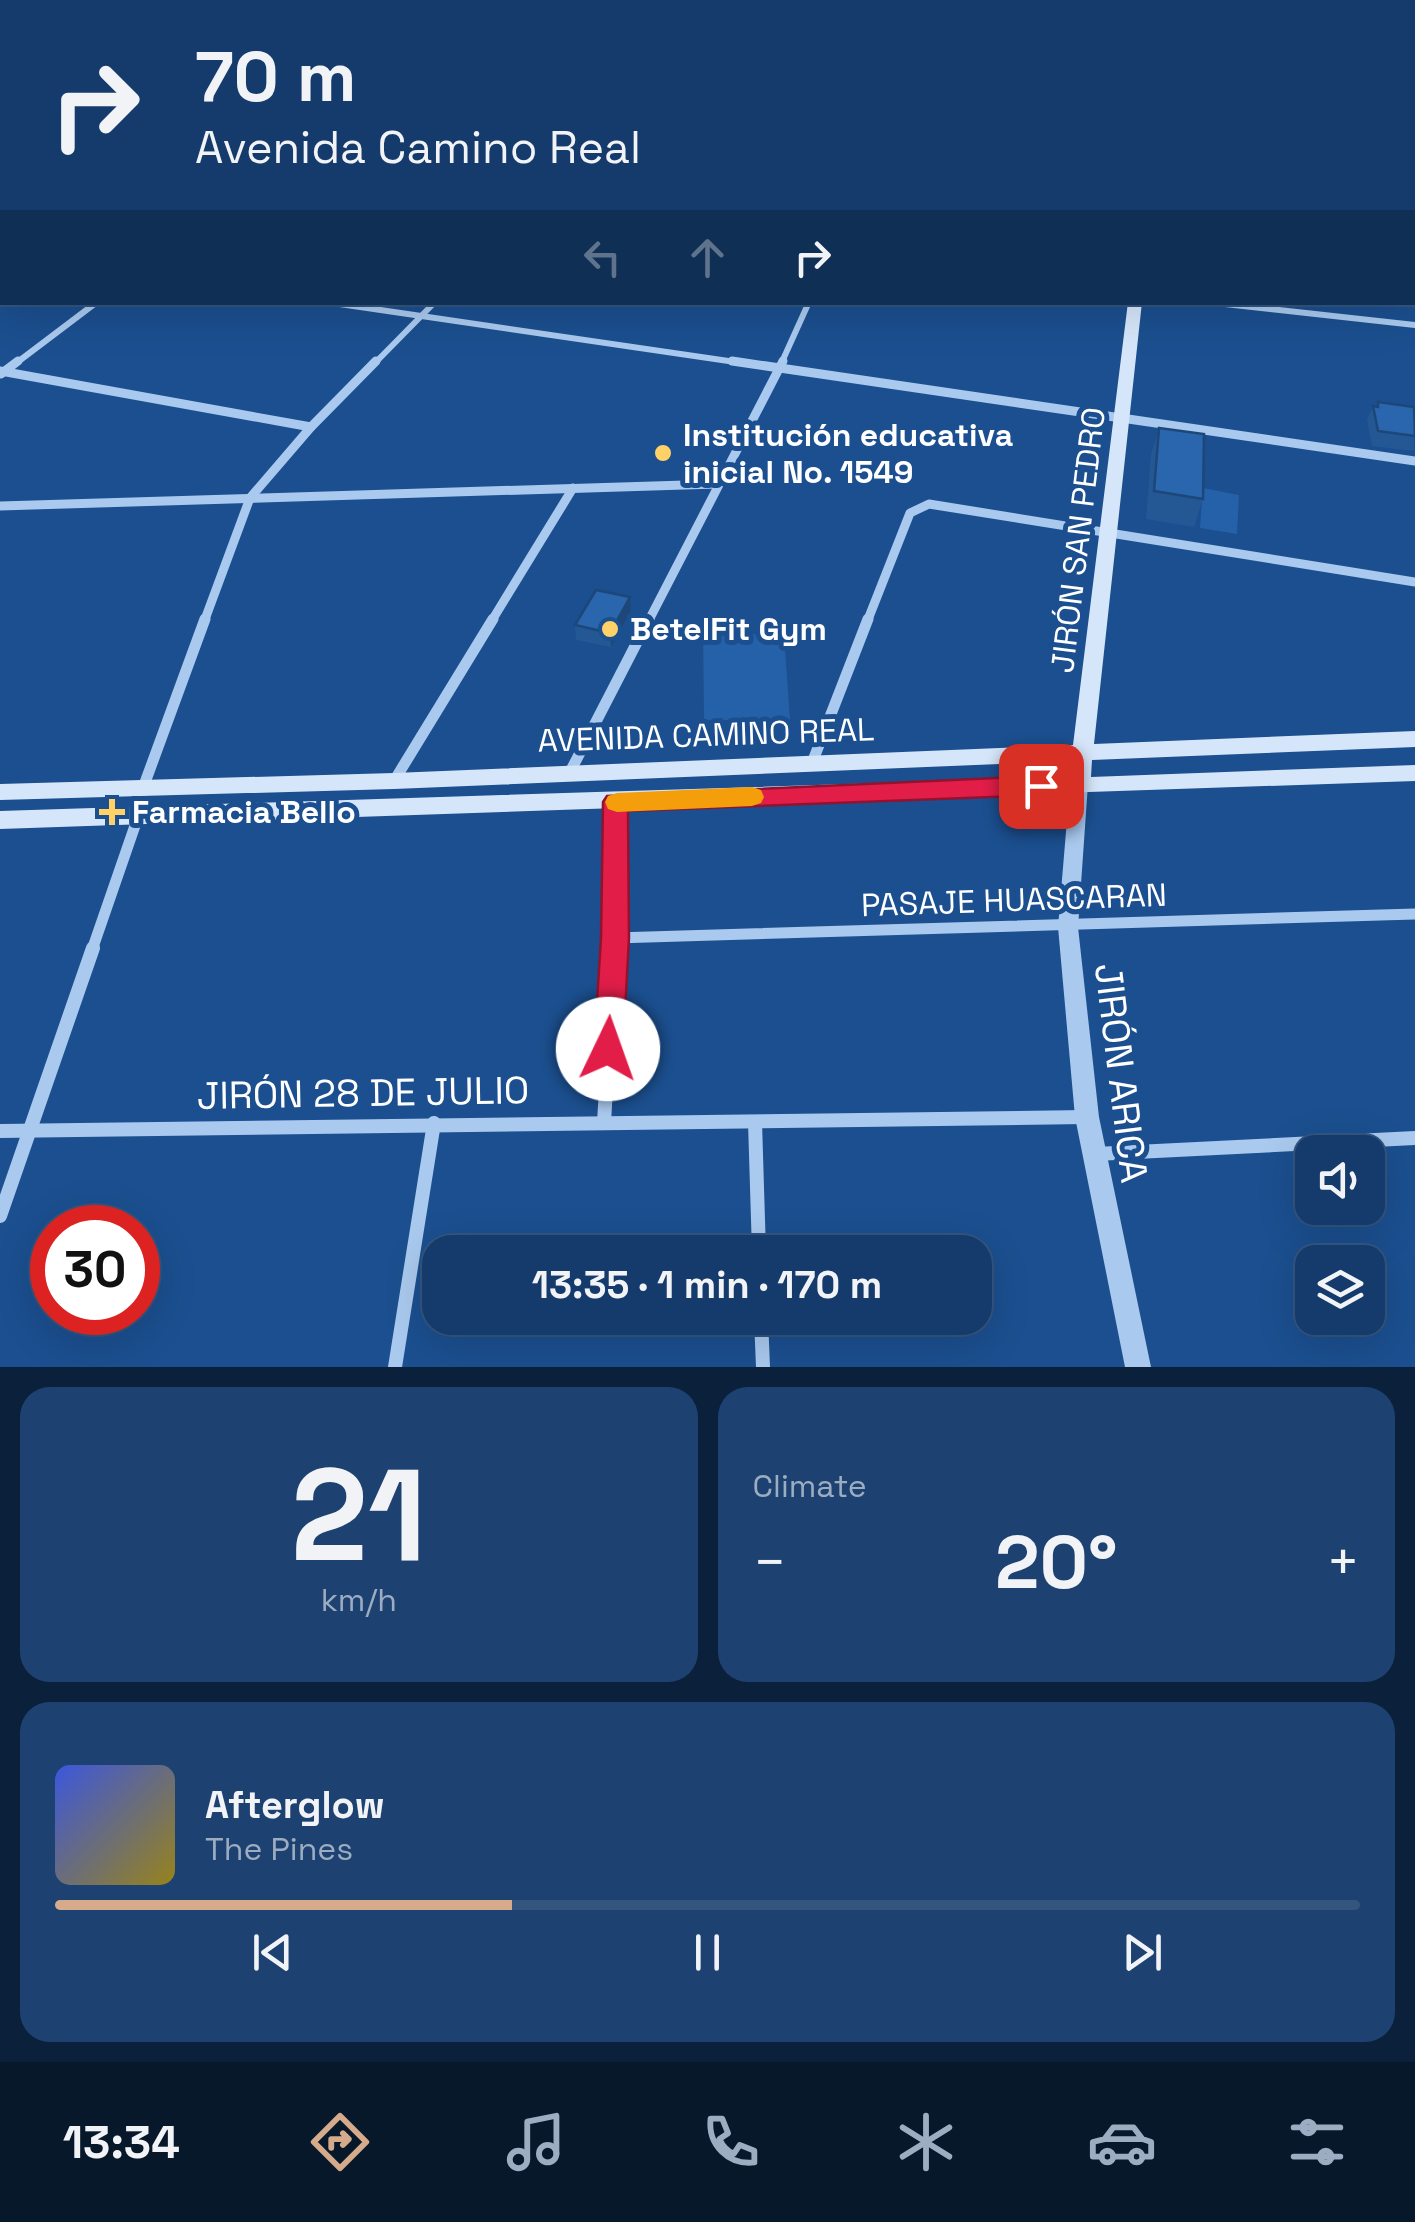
<!DOCTYPE html>
<html lang="en">
<head>
<meta charset="utf-8">
<style>
  body { margin:0; font-family:"Space Grotesk",sans-serif; background:#1d4271; color:#f1f3f6; height:100vh; display:flex; flex-direction:column; font-size:38px; white-space:nowrap }
  * { box-sizing:border-box; margin:0 }
  p { font-size:32px; color:#9dadc1 }
  .icon { flex:none; width:55px; height:55px; fill:none; stroke:currentColor; stroke-width:2; stroke-linecap:round; stroke-linejoin:round }
  .map { position:relative; height:1367px; overflow:hidden }
  .sheet { display:flex; flex-direction:column; gap:20px; padding:20px; background:#0b203b; flex:1 }
  .sheet>* { flex:none }
  .guide { position:absolute; left:0px; top:0px; width:1415px; height:305px; box-shadow:0 10px 40px #0002,0 0 0 2px #33557e; background:#143b6b; color:#f1f3f6; overflow:hidden }
  .buttons { position:absolute; left:1295px; top:1135px; display:grid; gap:20px }
  .buttons a { display:grid; place-items:center; width:90px; height:90px; border-radius:20px; background:#143b6b; box-shadow:0 10px 40px #0002,0 0 0 2px #33557e; font-size:50px }
  .speed { position:absolute; left:30px; top:1205px; display:flex; gap:20px; font-size:50px; font-weight:700; text-align:center }
  .speed>* { display:grid; place-content:center; width:130px; height:130px; border-radius:50%; background:#143b6b; box-shadow:0 10px 40px #0002,0 0 0 2px #33557e; line-height:1 }
  .speed .limit { border:15px solid #d22; background:#fff; color:#111 }
  .pin { position:absolute; display:grid; place-items:center; width:85px; height:85px; color:#fff; margin:-42px; border-radius:20px; box-shadow:0 5px 15px #0006 }
  .me { position:absolute; width:110px; margin:-55px; rotate:3deg; stroke-linejoin:round; filter:drop-shadow(0 0 8px #0008) }
  .turn { display:flex; align-items:center; gap:35px; height:210px; padding:0 30px; font-size:45px }
  .turn .icon { width:130px; height:130px; stroke-width:2.5 }
  .turn b { display:block; font-size:70px; line-height:85px }
  .lanes { display:flex; align-items:center; height:95px; padding:0 30px; background:#0003; justify-content:center; gap:50px; direction:ltr }
  .lanes .off { opacity:.35 }
  .big { font-size:75px; font-weight:600; line-height:1.1 }
  .sheet .widget { flex:1; display:flex; flex-direction:column; justify-content:center; gap:15px; min-width:0; padding:0 35px; border-radius:30px; background:#1d4271 }
  .sheet .dial { align-items:center; gap:0 }
  .dial b { font-size:130px; line-height:1 }
  .song { display:flex; align-items:center; gap:30px }
  .cover { width:120px; height:120px; border-radius:15px; background:linear-gradient(135deg,hsl(230 70% 55%),hsl(50 70% 35%)) }
  .played { height:10px; border-radius:5px; background:linear-gradient(90deg,#d6ab8b 35%,#33557e 35%) }
  .keys { display:flex; justify-content:space-around; direction:ltr }
  .heat { display:flex; justify-content:space-between; align-items:center; font-size:55px; direction:ltr }
  .sheet .tiles { flex:1; display:grid; gap:20px; grid-template-columns:1fr 1fr }
  .widget:last-child { grid-column:span 2 }
  .trip { position:absolute; left:422px; top:1235px; width:570px; height:100px; border-radius:30px; background:#143b6b; box-shadow:0 10px 40px #0002,0 0 0 2px #33557e; font-weight:600; line-height:100px; text-align:center }
  .tabs { display:flex; height:160px; justify-content:space-around; align-items:center; background:#08182b; color:#9dadc1 }
  .tabs .icon { width:70px; height:70px }
  .tabs .current { color:#d6ab8b }
  .tabs b { font-size:45px; color:#f1f3f6 }
  .map>svg:first-child { display:block }
</style>
</head>
<body>
<div class="map">
<svg width="1415" height="1367" viewBox="0 0 1415 1367">
  <rect width="100%" height="100%" fill="#1b4f8f"/>
  <g fill="#2461a8">
    <path d="M1203,488L1239,495L1237,534L1200,528Z"/>
    <path d="M703,634H784L790,720H704Z"/>
  </g>
  <g fill="none" stroke-linecap="round" stroke-linejoin="round">
    <path stroke="#a9c9ee" stroke-width="4" d="M1232,0L1253,2"/>
    <g stroke="#a9c9ee" stroke-width="5">
      <path d="M175,0L179,2"/>
      <path d="M317,0L322,2"/>
      <path d="M987,0L1009,2"/>
      <path d="M204,2L213,0"/>
      <path d="M430,2L440,0"/>
      <path d="M735,2L743,0"/>
    </g>
    <g stroke="#a9c9ee" stroke-width="6">
      <path d="M326,302L749,364"/>
      <path d="M1207,302L1415,325"/>
      <path d="M15,364L97,302"/>
      <path d="M374,364L435,302"/>
      <path d="M781,364L809,302"/>
    </g>
    <g stroke="#a9c9ee" stroke-width="9">
      <path d="M732,361L1415,461"/>
      <path d="M0,371L311,427"/>
      <path d="M1,374L18,361"/>
      <path d="M0,506L717,484"/>
      <path d="M204,622L250,498L311,427L376,361"/>
      <path d="M491,622L573,488"/>
      <path d="M648,622L783,361"/>
      <path d="M867,622L910,513L929,504L1415,582"/>
    </g>
    <g stroke="#a9c9ee" stroke-width="11">
      <path d="M812,763L868,619"/>
      <path d="M569,774L649,619"/>
      <path d="M394,781L493,619"/>
      <path d="M143,788L205,619"/>
      <path d="M615,938L1415,914"/>
      <path d="M92,950L138,817"/>
      <path d="M614,950L616,802"/>
    </g>
    <g stroke="#a9c9ee" stroke-width="14">
      <path d="M755,1122L759,1252"/>
      <path d="M604,1123L614,948"/>
      <path d="M0,1131L1086,1117"/>
      <path d="M1096,1154L1415,1138"/>
      <path d="M0,1216L93,948"/>
      <path d="M761,1318L763,1367"/>
      <path d="M395,1367L434,1123"/>
    </g>
    <path fill="#a9c9ee" fill-rule="evenodd" d="M1079,777L1086,779L1088,784L1078,927L1099,1117L1151,1367H1125L1075,1117L1058,927L1070,784L1072,779Z"/>
    <g fill="#d6e6fa" fill-rule="evenodd">
      <path d="M1151,0H1161V2H1152Z"/>
      <path d="M1169,0H1179V2H1170Z"/>
      <path d="M1128,302H1142L1094,744L1415,731V747L1092,760L1091,777L1415,765V781L0,829V811L1069,777L1071,761L394,789L0,800V784L394,773L1073,745Z"/>
    </g>
    <g fill="#f0f6ff" fill-rule="evenodd">
      <path d="M606,0H623L625,2H608Z"/>
      <path d="M686,0H705L707,2H688Z"/>
      <rect x="1412" y="66" width="3" height="8"/>
      <rect x="1412" y="92" width="3" height="8"/>
    </g>
  </g>
  <g fill="#245895">
    <path d="M1300,0H1351L1350,2Z"/>
    <path d="M1378,402L1415,413L1414,451L1372,446L1367,420L1373,406H1376Z"/>
    <path d="M1159,428L1203,499L1194,527L1146,519L1151,455Z"/>
    <path d="M631,611L611,647L576,640L575,625Z"/>
  </g>
  <path fill="#1d4779" d="M630,597L631,611L611,647L610,633Z"/>
  <g fill="#2a66ad" stroke="#1d4779" stroke-width="2.5">
    <path d="M1378,402L1414,407L1415,436L1378,431L1373,406L1378,407Z"/>
    <path d="M1159,428L1204,434L1203,499L1154,491Z"/>
    <path d="M596,590L630,597L610,633L575,625Z"/>
  </g>
  <path fill="#e11d48" stroke="#92132f" stroke-width="2.5" d="M1041,776L1050,779L1054,786L1050,792L1041,795L628,811L629,938L623,1049L619,1059L608,1062L598,1059L594,1049L601,938L603,802L607,796Z"/>
  <path fill="#f59e0b" d="M752,787L761,790L764,797L761,803L752,806L617,812L608,809L605,802L608,796L617,793Z"/>
  <g fill="#ffd166" stroke="#1b4f8f" stroke-width="4">
    <circle cx="663" cy="453" r="10"/>
    <circle cx="610" cy="629" r="10"/>
    <path d="M107 797h10v10h10v10h-10v10h-10v-10h-10v-10h10z"/>
  </g>
  <g text-anchor="middle" dominant-baseline="central" stroke-width="10" stroke-linejoin="round" paint-order="stroke">
    <g font-size="32" font-weight="bold" fill="#fff" stroke="#1b4f8f" text-anchor="start">
      <text x="683" y="435">Institución educativa<tspan x="683" dy="37">inicial No. 1549</tspan></text>
      <text x="630" y="629">BetelFit Gym</text>
      <text x="132" y="812">Farmacia Bello</text>
    </g>
    <g font-size="32" fill="#fff" stroke="#1b4f8f">
      <text transform="translate(1078 540) rotate(-83)">JIRÓN SAN PEDRO</text>
      <text transform="translate(706 735) rotate(-2)">AVENIDA CAMINO REAL</text>
      <text transform="translate(1014 900) rotate(-2)">PASAJE HUASCARAN</text>
    </g>
    <g font-size="38" fill="#fff" stroke="#1b4f8f">
      <text transform="translate(1121 1073) rotate(83)">JIRÓN ARICA</text>
      <text transform="translate(363 1093) rotate(-1)">JIRÓN 28 DE JULIO</text>
    </g>
  </g>
</svg>
<div class="buttons">
<a><svg class="icon" aria-label="sound" viewBox="0 0 24 24"><path d="M4 9h4l5-4v14l-5-4H4zM17 9q2 3 0 6"/></svg></a>
<a><svg class="icon" aria-label="layers" viewBox="0 0 24 24"><path d="M12 4l9 5-9 5-9-5zM3 14l9 5 9-5"/></svg></a>
</div>
<div class="speed"><div class="limit">30</div></div>
<div class="pin" style="left:1041px;top:786px;background:#d93025"><svg class="icon" aria-label="arrive" viewBox="0 0 24 24"><path d="M6 21V4h12l-3 4 3 4H6"/></svg></div>
<svg class="me" style="left:608px;top:1049px" viewBox="-20 -20 40 40"><circle r="19" fill="#fff"/><path d="M0-13L10 11 0 6-10 11z" fill="#e11d48"/></svg>
<div class="trip">13:35 · 1 min · 170 m</div>
<div class="guide">
<div class="turn"><svg class="icon" aria-label="right" viewBox="0 0 24 24"><path d="M7 20v-9h11M14 6l5 5-5 5"/></svg><div><b>70 m</b>Avenida Camino Real</div></div>
<div class="lanes"><svg class="icon off" aria-label="left" viewBox="0 0 24 24"><path d="M17 20v-9H6M10 6l-5 5 5 5"/></svg><svg class="icon off" aria-label="ahead" viewBox="0 0 24 24"><path d="M12 20V5M6 11l6-6 6 6"/></svg><svg class="icon" aria-label="right" viewBox="0 0 24 24"><path d="M7 20v-9h11M14 6l5 5-5 5"/></svg></div>
</div>
</div>
<section class="sheet">
<div class="tiles">
<div class="widget dial"><b>21</b><p>km/h</p></div>
<div class="widget"><p>Climate</p>
<div class="heat"><a>−</a><b class="big">20°</b><a>+</a></div>
</div>
<div class="widget">
<div class="song"><i class="cover"></i><div><b>Afterglow</b><p>The Pines</p></div></div>
<div class="played"></div>
<div class="keys"><svg class="icon" aria-label="previous" viewBox="0 0 24 24"><path d="M18 5L8 12l10 7zM5 5v14"/></svg><svg class="icon" aria-label="pause" viewBox="0 0 24 24"><path d="M8 5v14M16 5v14"/></svg><svg class="icon" aria-label="next" viewBox="0 0 24 24"><path d="M6 5l10 7-10 7zM19 5v14"/></svg></div>
</div>
</div>
</section>
<nav class="tabs">
<b>13:34</b>
<svg class="icon current" aria-label="directions" viewBox="0 0 24 24"><path d="M12 3l9 9-9 9-9-9zM9 14v-3h6M13 9l2 2-2 2"/></svg>
<svg class="icon" aria-label="music" viewBox="0 0 24 24"><path d="M9 18V5l10-2v13"/><circle cx="6" cy="18" r="3"/><circle cx="16" cy="16" r="3"/></svg>
<svg class="icon" aria-label="phone" viewBox="0 0 24 24"><path d="M5 4h4l2 5-3 2q2 4 5 5l2-3 5 2v4C11 20 4 13 5 4z"/></svg>
<svg class="icon" aria-label="climate" viewBox="0 0 24 24"><path d="M12 3v18M4 7l16 10M4 17L20 7"/></svg>
<svg class="icon" aria-label="car" viewBox="0 0 24 24"><path d="M5 17H2v-5l4-1 3-4h7l3 4 3 1v5h-3M9 17h6M6 11h13"/><circle cx="7" cy="17" r="2"/><circle cx="17" cy="17" r="2"/></svg>
<svg class="icon" aria-label="filters" viewBox="0 0 24 24"><path d="M4 7h16M4 17h16"/><circle cx="9" cy="7" r="2"/><circle cx="15" cy="17" r="2"/></svg>
</nav>
</body>
</html>
